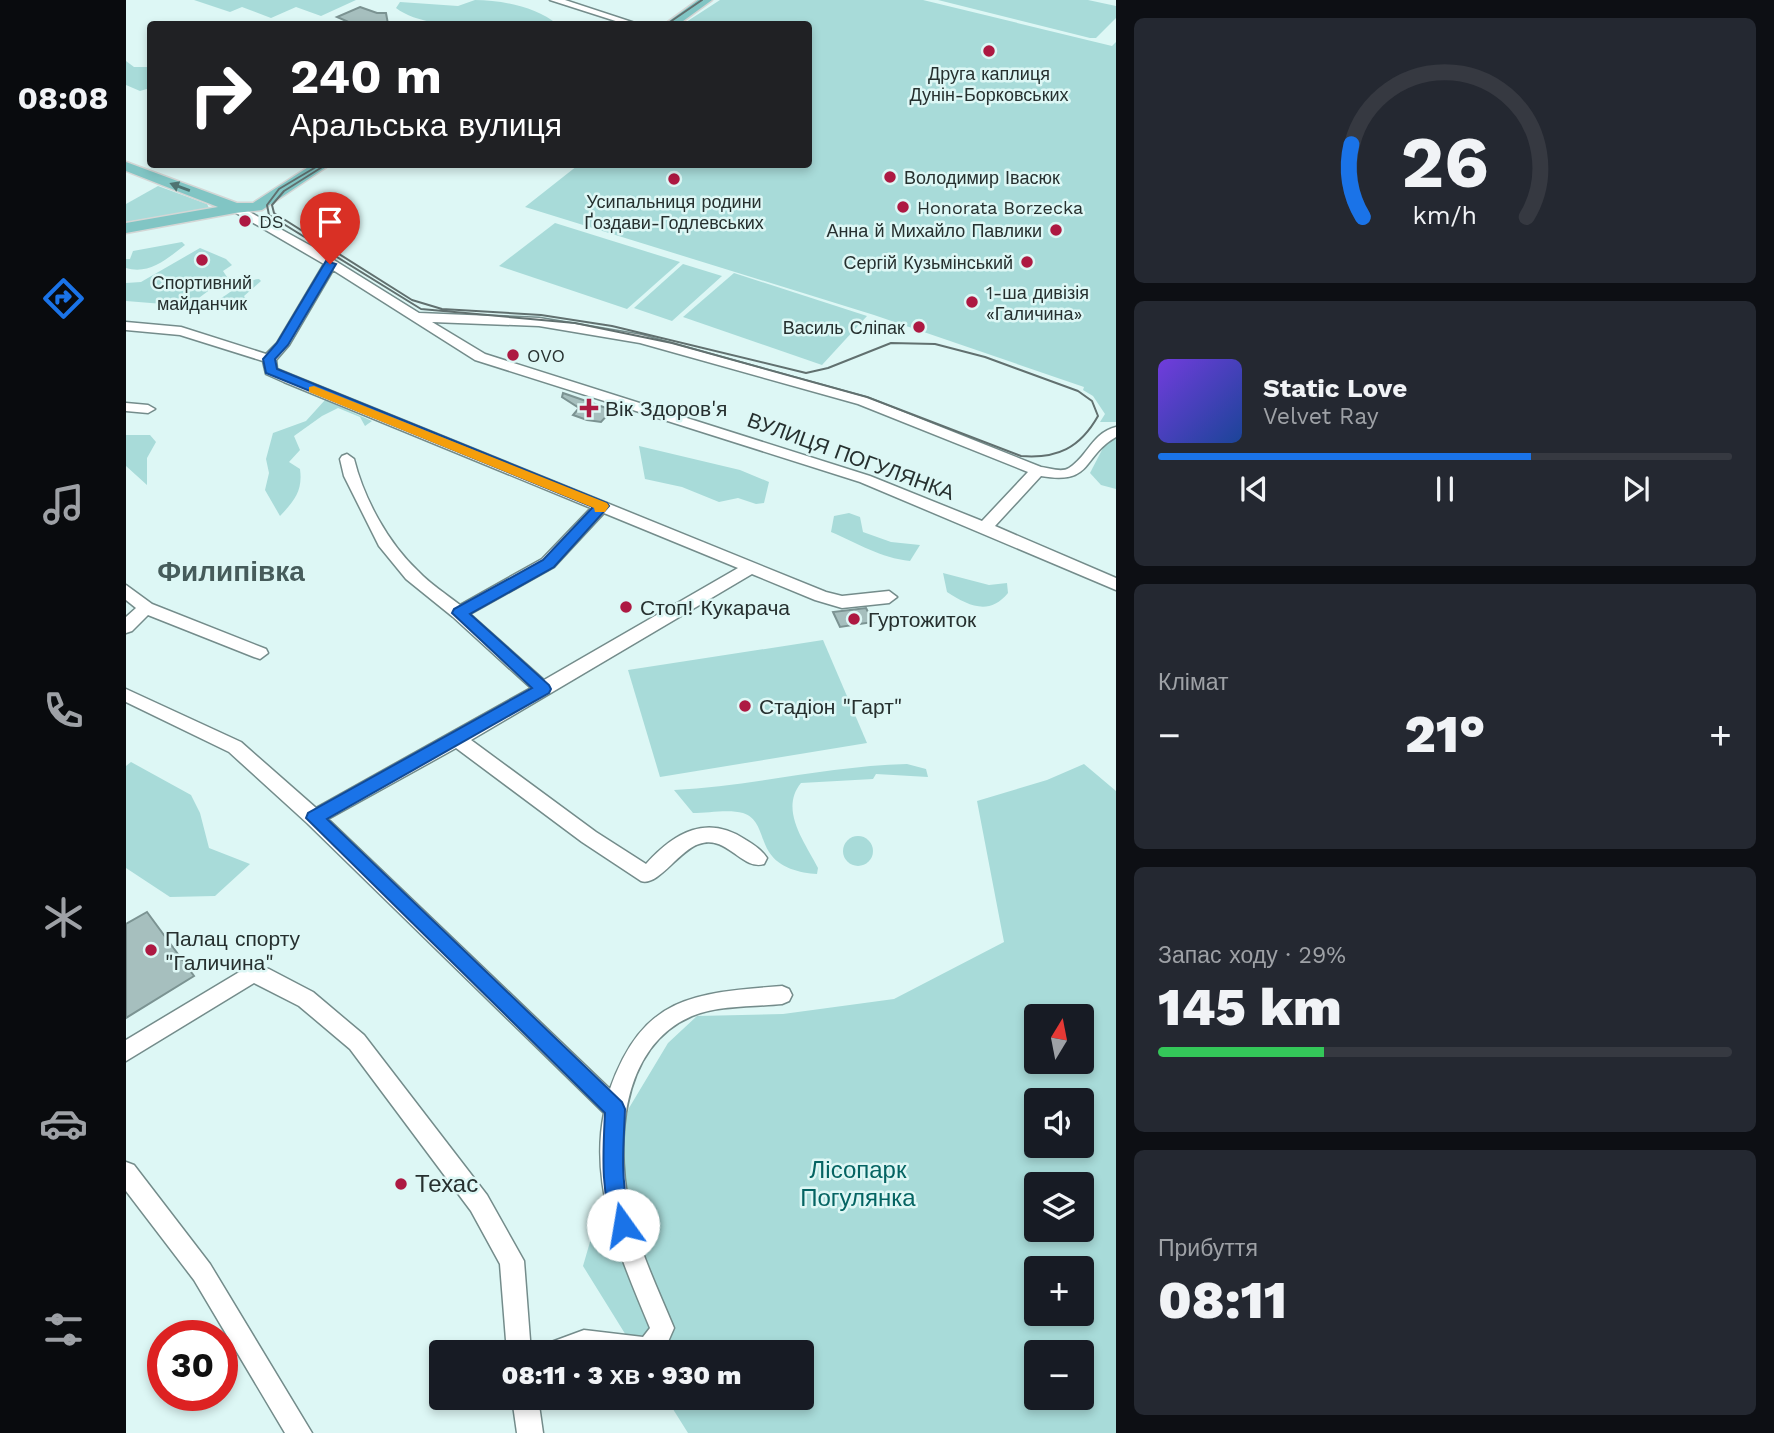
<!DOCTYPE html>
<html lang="uk">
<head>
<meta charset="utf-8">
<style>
  body { margin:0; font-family:"Work Sans",sans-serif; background:#242831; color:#f1f3f6; height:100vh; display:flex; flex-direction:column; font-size:26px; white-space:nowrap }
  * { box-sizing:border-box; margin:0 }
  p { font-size:23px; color:#9ea1a6 }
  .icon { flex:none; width:38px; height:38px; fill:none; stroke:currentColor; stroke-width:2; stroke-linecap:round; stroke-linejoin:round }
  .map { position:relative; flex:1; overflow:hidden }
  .drawer { display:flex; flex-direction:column; gap:18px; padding:18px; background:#0d0f14; width:658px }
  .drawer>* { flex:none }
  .guide { position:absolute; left:21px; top:21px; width:665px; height:147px; border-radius:7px; box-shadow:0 4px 10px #0003; background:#202124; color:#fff; overflow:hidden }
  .needle { width:46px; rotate:10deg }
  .buttons { position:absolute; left:898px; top:1004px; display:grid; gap:14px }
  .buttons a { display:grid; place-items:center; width:70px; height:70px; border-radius:7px; background:#171b24; box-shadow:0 4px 10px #0003; font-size:35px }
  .speed { position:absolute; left:21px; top:1320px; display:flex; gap:14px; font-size:35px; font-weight:700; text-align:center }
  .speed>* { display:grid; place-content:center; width:91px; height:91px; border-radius:50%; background:#171b24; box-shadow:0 4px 10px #0003; line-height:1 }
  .speed .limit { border:10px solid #d22; background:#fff; color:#111 }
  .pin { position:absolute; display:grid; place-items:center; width:60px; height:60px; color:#fff; margin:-72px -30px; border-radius:50% 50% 50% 0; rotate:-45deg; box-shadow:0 0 7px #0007 }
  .pin .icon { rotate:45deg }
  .me { position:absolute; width:77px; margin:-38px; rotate:347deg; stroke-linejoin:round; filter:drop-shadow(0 0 5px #0008) }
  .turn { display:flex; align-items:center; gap:24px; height:147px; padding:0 28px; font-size:32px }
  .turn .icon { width:91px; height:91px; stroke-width:2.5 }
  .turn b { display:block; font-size:49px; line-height:60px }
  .big { font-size:52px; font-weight:800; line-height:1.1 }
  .drawer .widget { flex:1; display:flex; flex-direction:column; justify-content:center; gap:10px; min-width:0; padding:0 24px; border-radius:10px; background:#242831 }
  .drawer .dial { align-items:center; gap:0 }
  .dial svg { height:182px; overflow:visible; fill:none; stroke:#363941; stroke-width:7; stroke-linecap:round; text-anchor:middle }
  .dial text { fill:#f1f3f6; stroke:none }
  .song { display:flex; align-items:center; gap:21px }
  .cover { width:84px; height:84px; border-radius:10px; background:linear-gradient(135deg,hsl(260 70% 55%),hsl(220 70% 35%)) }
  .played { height:7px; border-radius:4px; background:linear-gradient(90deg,#1a73e8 65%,#363941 65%) }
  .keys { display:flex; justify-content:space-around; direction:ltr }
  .heat { display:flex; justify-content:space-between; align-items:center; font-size:38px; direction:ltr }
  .charge { height:10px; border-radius:5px; background:linear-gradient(90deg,#34c759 29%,#363941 0) }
  .trip { position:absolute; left:303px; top:1340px; width:385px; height:70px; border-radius:7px; background:#171b24; box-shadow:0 4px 10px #0003; font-weight:800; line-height:70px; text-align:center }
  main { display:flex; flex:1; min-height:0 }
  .dock { display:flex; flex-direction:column; width:126px; justify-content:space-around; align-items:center; background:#090b0e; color:#9ea1a6 }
  .dock .icon { width:49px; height:49px }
  .dock .current { color:#1a73e8 }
  .dock b { font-size:32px; color:#f1f3f6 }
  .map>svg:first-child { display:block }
</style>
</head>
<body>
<main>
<nav class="dock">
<b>08:08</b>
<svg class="icon current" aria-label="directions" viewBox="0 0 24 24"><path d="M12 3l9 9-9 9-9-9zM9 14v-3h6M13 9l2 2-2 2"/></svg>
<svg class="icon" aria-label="music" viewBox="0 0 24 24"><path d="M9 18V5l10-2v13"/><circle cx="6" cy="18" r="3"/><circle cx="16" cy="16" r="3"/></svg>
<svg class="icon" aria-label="phone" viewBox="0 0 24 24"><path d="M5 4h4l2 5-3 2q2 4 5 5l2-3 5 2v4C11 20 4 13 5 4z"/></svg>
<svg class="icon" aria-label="climate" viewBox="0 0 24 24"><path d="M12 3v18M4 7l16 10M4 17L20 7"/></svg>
<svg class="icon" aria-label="car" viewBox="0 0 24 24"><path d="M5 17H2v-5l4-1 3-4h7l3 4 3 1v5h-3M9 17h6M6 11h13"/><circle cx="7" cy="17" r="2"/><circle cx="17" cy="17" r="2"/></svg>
<svg class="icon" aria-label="filters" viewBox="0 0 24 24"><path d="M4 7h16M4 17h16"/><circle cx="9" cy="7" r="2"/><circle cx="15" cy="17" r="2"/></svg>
</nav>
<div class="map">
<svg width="990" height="1433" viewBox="0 0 990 1433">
  <rect width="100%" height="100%" fill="#ddf7f5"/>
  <g fill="#a8dbd9" fill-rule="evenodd">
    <path d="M68,0H230L195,16L170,7L145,18L116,7L104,12Z"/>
    <path d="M349,0C376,0 410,7 431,24C387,25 304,34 270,8L274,2L332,6Z"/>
    <path d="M594,0H797L986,46L990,42V422H974L979,414L967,396L957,390L958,387L748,315L399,207L451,166L449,165L682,164V24H557Z"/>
    <path d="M812,0H962L990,6V18L970,38H964Z"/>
    <path d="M0,61L8,67H24V88L14,91L0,85Z"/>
    <path d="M32,186L81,204L83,208L0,222V204Z"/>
    <path d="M429,223L554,262L501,309L373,266Z"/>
    <path d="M56,242L59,245C41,259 23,275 0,268V259H4L7,251Z"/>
    <path d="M74,248L100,259L106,265L97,271L101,277L62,306L0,301V283L15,282Z"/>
    <path d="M557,264L596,276L546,321L508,308Z"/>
    <path d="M608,273L741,316L696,365L557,317Z"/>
    <path d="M133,279L135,281L118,296L121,301C108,313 98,312 82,305C101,298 112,281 133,279Z"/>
    <path d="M199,400L246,421L239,426L234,417L212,408L196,416L168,436L174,450L163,462L174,469C177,491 168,501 154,516L139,490L143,473L140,459L147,433L180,421Z"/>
    <path d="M0,435H24L30,442L21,458V485L0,466Z"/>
    <path d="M990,436V489L975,485L964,473L978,446Z"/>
    <path d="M513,446L614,470L643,482L638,503L630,504L612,498L593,502L556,487L519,479Z"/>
    <path d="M723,513L734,517L737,532L765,542L794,545L784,561C755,558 731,543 705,532L708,516Z"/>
    <path d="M817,573L863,585L881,583L882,593C863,616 843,606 821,592Z"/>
    <path d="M697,640L741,743L534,777L502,670Z"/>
    <path d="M5,762L65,795L74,813L83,848L124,864L89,896L44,897L0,868V766Z"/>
    <path d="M781,764L800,769L802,777L750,774L747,779L675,783C653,810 679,842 692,868L691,874C674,873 653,868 643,852C634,838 635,819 617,813C603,809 582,813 567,813L548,790C626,786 702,766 781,764Z"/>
    <path d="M958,764L990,791V1433H562L540,1398H676V1353H511L457,1266L503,1108L542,1043L571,1016L657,1014L768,999L878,942L851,801L921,780ZM910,1017H956V1062H910ZM910,1101H956V1146H910ZM910,1185H956V1230H910ZM910,1269H956V1314H910ZM910,1353H956V1398H910Z"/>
    <circle cx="732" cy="851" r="15"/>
  </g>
  <g fill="#a6bfbe" stroke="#7b9392" stroke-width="2">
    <path d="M234,7L251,13H260L262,24H227L211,17Z"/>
    <path d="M437,393L486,410L475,422L461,420L447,415L453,408L436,397Z"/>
    <path d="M740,608L747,622L714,627L707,612Z"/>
    <path d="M21,912L68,976L0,1018V924Z"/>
  </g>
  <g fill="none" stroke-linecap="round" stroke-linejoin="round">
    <defs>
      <g id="minor">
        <path d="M424,0H439L512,24H499Z"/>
        <path d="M109,204L187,247L293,313L413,318L515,335L742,398L915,467C923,468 936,473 943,468C962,456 966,433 990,427V437C955,457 968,485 915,476L869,526L990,578V590L734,482L349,360L207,270L163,345L150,360L151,369L168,376L700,592L716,596L763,591L771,597L763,603L716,608L689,600L626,574L345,740L470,832L520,864C549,832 581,814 620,840C628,845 636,850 641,858L638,864C616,871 601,834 573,844C553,850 532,887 515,881L456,842L330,748L202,819L484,1089C517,996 567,993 656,986L663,989L666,995L663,1001L656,1004C627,1007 594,1005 566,1016C491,1048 489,1152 506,1219C516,1256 533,1292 548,1328L537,1353H417L420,1344L458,1330L517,1337L524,1328C496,1260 463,1189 478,1113L181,823L103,752L0,702V689L115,742L190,808L405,688L327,617L280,579L253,546L218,476L214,459L216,456L221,454L228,459C238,499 262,543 292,571C304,584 320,594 334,605L416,559L465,508L158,382L140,374L137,361L54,335L0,330V322L55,327L140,354L151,343L198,264L105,210L103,208ZM306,322L413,326L514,343L732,404L902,472L856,521L744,476L359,354ZM478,513L612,568L418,680L344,614L428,567Z"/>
        <path d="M0,403L22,405L29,409L22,413L0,411Z"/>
        <path d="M0,585L26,604L140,649L142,653L134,659L128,657L22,615L6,631L0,633V617L10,608L0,600Z"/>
        <path d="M125,965L143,969L187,992L238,1035L361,1195L398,1261L405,1353H381L374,1264L345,1211L224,1049L173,1006L128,983L0,1061V1040Z"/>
        <path d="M0,1162L8,1165L84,1264L186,1433H159L68,1280L0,1191Z"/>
        <path d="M386,1398H412L417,1433H391Z"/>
      </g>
      <g id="major">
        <path d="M572,0H586L553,24H539Z"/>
        <path d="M0,162L111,203H127L187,164H205L136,210L109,213L0,233V223L92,207L0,171Z"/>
      </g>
    </defs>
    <use href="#minor" stroke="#748c8b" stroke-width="3"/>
    <use href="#major" stroke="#d4d6d5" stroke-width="3"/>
    <use href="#minor" fill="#fff" fill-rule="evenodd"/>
    <use href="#major" fill="#81c5c4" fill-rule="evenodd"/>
    <g stroke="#61706f" stroke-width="2">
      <path d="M541,24L576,0"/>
      <path d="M195,164L153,189L141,205L143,215L295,309L449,323L546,343L741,397L895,456C931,459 954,448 972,416L966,401L952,391L859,357L809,344L765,343L702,368L680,373L486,326L415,315L316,309L286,300L148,213L146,205L158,191L201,164"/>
    </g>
  </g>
  <defs><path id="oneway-solid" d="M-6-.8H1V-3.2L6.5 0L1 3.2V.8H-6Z" transform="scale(1.75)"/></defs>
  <use fill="#4f7372" href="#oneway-solid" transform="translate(54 187) rotate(-160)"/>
  <path fill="#1a73e8" stroke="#114b97" stroke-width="2" d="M200,261L210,264L162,345L149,359L151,369L481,503L483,506L428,567L344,614L423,685L425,689L423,693L201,819L496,1102L499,1109C498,1140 494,1175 502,1206C504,1216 509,1223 505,1233L497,1236L490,1233C474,1195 477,1153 479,1113L180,818L182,813L406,688L326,613L328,609L417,560L467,507L140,373L137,359L151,343Z"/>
  <path fill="#f59e0b" d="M188,386L481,503L483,506L479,512H469L468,508L183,392V387Z"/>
  <g fill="#ad1942" stroke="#ddf7f5" stroke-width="2.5">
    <circle cx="863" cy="51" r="7"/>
    <circle cx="764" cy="177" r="7"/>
    <circle cx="548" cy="179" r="7"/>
    <circle cx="777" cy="207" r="7"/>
    <circle cx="119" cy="221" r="7"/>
    <circle cx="930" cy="230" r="7"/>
    <circle cx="76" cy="260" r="7"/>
    <circle cx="901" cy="262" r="7"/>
    <circle cx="846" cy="302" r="7"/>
    <circle cx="793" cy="327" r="7"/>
    <circle cx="387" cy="355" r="7"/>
    <path d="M459.5 397.5h7v7h7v7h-7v7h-7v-7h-7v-7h7z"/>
    <circle cx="500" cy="607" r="7"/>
    <circle cx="728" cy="619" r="7"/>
    <circle cx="619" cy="706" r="7"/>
    <circle cx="25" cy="950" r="7"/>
    <circle cx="275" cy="1184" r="7"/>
  </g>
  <g text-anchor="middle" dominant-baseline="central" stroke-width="5" stroke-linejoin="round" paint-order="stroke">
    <g font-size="18" fill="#26302f" stroke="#ddf7f5" text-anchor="start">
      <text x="863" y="73" text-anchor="middle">Друга каплиця<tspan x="863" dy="21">Дунін-Борковських</tspan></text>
      <text x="778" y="177">Володимир Івасюк</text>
      <text x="548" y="201" text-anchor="middle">Усипальниця родини<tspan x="548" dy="21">Ґоздави-Годлевських</tspan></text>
      <text x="791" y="207">Honorata Borzecka</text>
      <text x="133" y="221">DS</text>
      <text x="916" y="230" text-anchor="end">Анна й Михайло Павлики</text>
      <text x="887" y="262" text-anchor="end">Сергій Кузьмінський</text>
      <text x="76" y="282" text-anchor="middle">Спортивний<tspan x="76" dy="21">майданчик</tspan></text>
      <text x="860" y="292">1-ша дивізія<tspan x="860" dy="21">«Галичина»</tspan></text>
      <text x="779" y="327" text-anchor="end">Василь Сліпак</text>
      <text x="401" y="355">OVO</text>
    </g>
    <g font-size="21" fill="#26302f" stroke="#ddf7f5" text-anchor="start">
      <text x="479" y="408">Вік Здоров'я</text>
      <text x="514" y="607">Стоп! Кукарача</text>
      <text x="742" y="619">Гуртожиток</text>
      <text x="633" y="706">Стадіон "Гарт"</text>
      <text x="39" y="938">Палац спорту<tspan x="39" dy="24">"Галичина"</tspan></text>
    </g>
    <g font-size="21" fill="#26302f" stroke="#ddf7f5">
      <text transform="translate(725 456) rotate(20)">ВУЛИЦЯ ПОГУЛЯНКА</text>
    </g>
    <g font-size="24" fill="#056463" stroke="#ddf7f5">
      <text x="732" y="1170">Лісопарк<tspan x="732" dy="28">Погулянка</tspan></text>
    </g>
    <g font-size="24" fill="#26302f" stroke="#ddf7f5" text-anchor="start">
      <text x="289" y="1184">Техас</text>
    </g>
    <g font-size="28" font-weight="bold" fill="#465c5b" stroke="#ddf7f5">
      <text x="105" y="571">Филипівка</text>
    </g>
  </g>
</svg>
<div class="buttons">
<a><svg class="needle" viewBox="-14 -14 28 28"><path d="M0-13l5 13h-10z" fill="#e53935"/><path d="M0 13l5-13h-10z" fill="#9ea1a6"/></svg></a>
<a><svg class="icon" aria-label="sound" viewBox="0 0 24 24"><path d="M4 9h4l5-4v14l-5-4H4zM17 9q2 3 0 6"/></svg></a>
<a><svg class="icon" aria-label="layers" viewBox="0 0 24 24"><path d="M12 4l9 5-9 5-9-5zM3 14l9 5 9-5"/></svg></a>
<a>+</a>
<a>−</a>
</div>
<div class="speed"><div class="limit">30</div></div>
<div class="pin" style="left:204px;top:264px;background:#d93025"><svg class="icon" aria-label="arrive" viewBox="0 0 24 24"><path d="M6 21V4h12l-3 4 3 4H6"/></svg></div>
<svg class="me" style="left:497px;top:1225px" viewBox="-20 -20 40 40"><circle r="19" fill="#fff"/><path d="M0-13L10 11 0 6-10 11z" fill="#1a73e8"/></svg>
<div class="trip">08:11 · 3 хв · 930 m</div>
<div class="guide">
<div class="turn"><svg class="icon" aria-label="right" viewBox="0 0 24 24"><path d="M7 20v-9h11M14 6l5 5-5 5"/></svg><div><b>240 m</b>Аральська вулиця</div></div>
</div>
</div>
<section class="drawer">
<div class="widget dial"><svg viewBox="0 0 100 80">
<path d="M14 69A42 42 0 1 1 86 69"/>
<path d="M14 69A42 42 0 0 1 9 37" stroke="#1a73e8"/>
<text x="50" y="56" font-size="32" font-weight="700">26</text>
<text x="50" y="72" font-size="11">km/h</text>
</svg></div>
<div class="widget">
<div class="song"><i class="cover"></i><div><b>Static Love</b><p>Velvet Ray</p></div></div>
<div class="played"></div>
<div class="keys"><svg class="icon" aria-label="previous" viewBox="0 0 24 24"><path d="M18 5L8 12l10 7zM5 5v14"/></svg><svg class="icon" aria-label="pause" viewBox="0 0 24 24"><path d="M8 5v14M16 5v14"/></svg><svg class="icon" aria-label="next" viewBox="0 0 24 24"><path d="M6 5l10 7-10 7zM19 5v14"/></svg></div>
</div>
<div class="widget"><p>Клімат</p>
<div class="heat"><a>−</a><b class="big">21°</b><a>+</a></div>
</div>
<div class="widget"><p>Запас ходу · 29%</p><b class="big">145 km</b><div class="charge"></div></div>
<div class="widget"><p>Прибуття</p><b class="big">08:11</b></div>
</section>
</main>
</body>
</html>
